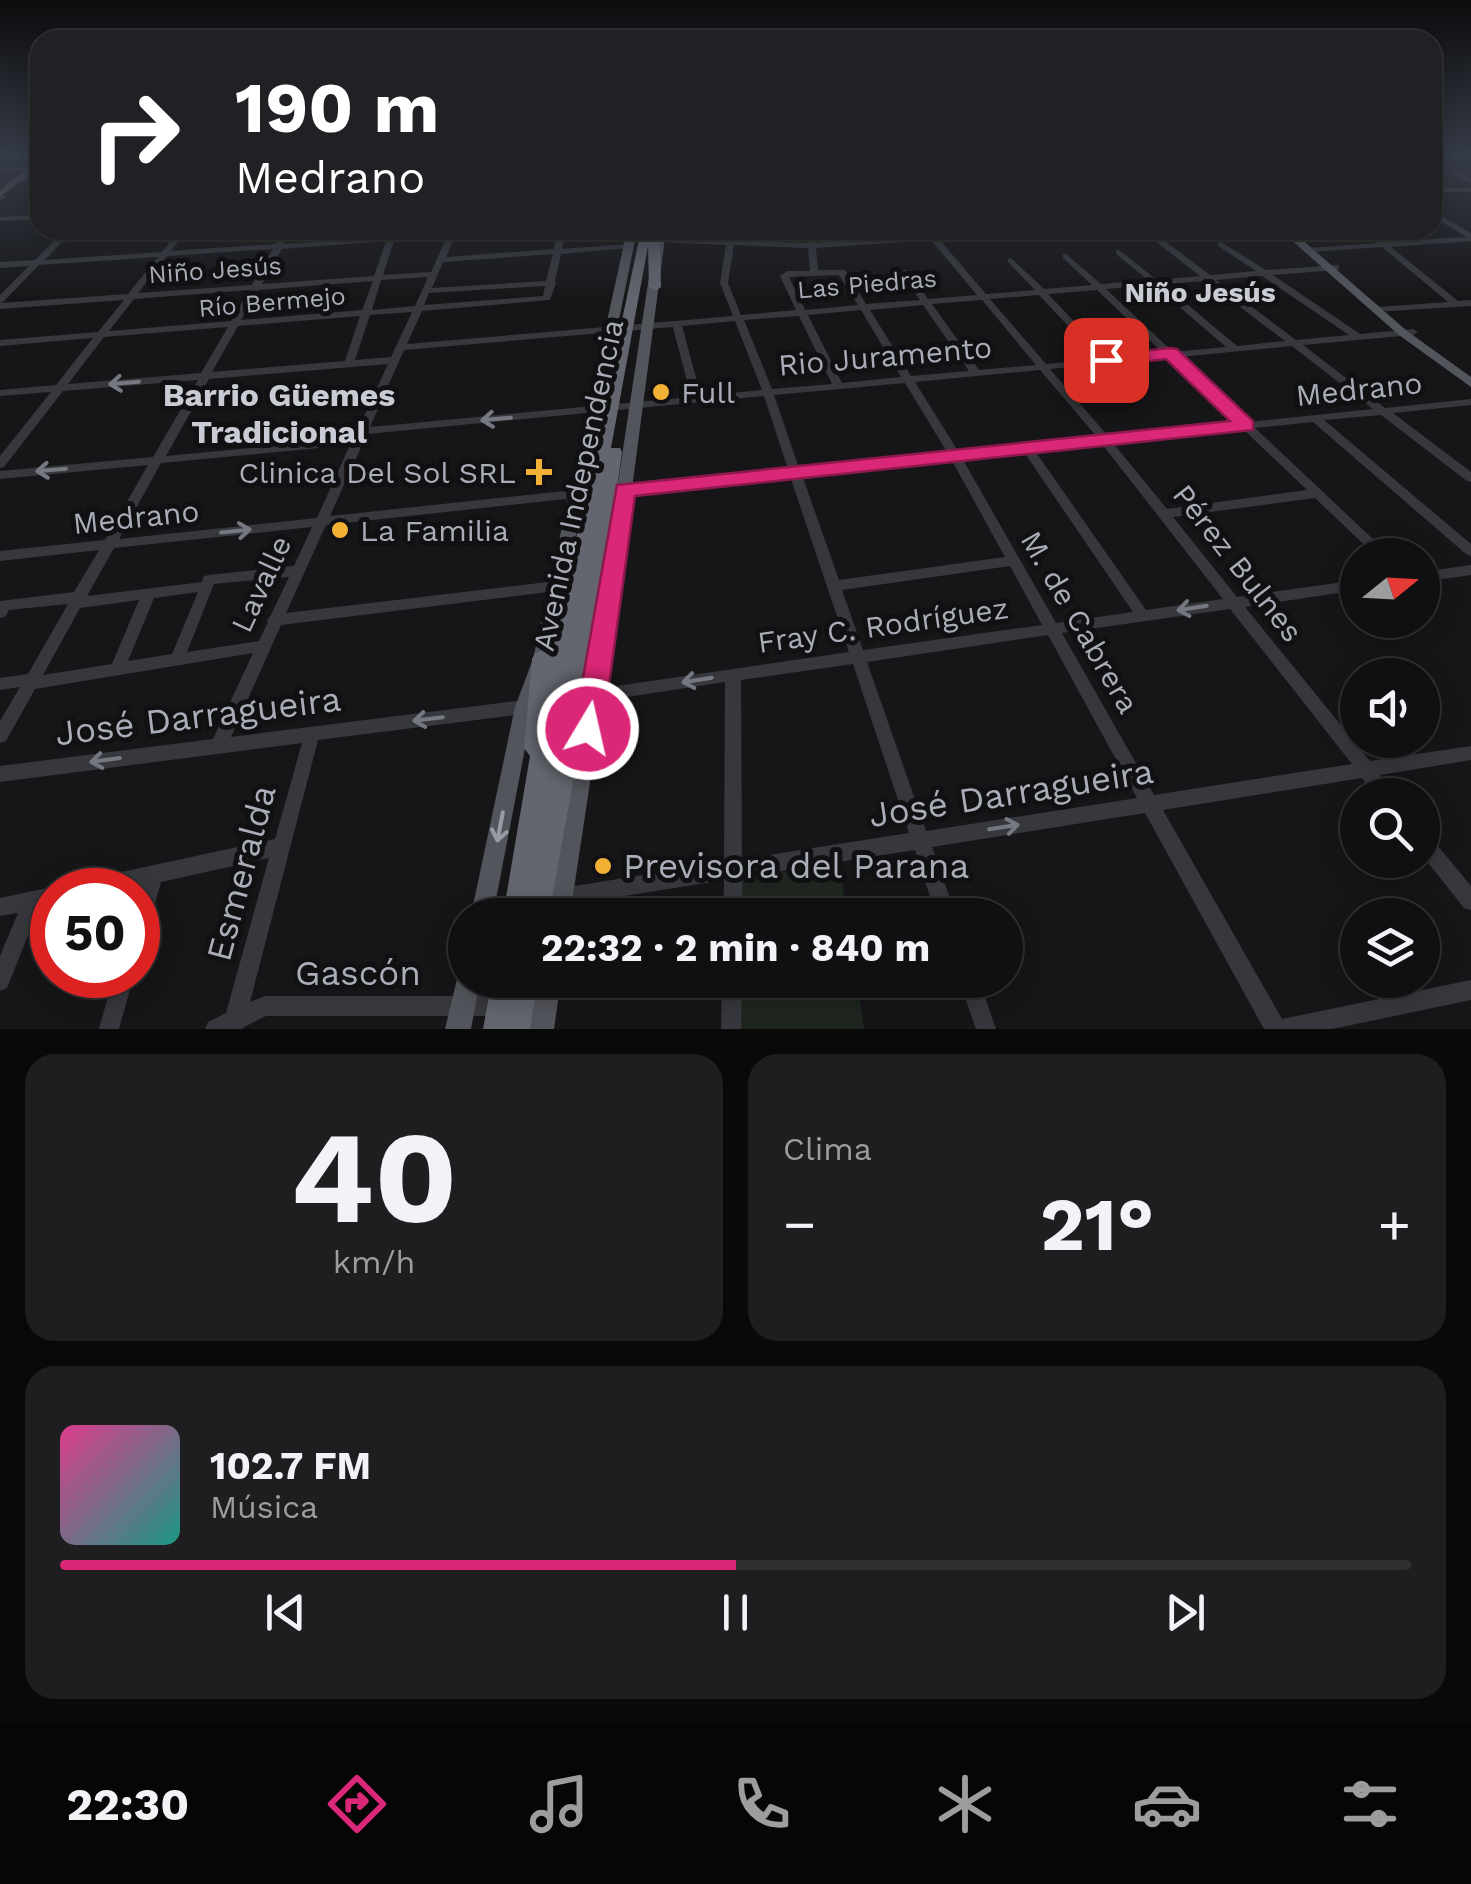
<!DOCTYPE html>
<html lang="es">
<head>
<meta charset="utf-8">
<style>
  body { margin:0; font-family:"Work Sans",sans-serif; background:#1e1e20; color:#f1f3f6; height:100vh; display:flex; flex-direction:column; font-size:38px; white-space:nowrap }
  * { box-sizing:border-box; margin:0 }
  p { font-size:32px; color:#9c9d9f }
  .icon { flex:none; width:55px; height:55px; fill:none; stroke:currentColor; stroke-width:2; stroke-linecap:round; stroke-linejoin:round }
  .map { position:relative; height:1029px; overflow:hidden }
  .sheet { display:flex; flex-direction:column; gap:25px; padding:25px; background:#09090a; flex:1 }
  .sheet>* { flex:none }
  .banner { position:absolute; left:30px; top:30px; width:1412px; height:210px; border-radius:30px; box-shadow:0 5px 25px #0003,0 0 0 2px #303032; background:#202124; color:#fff; overflow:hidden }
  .needle { width:65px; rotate:72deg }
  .controls { position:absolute; left:1340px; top:538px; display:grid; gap:20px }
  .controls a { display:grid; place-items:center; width:100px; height:100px; border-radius:50%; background:#101012; box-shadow:0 5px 25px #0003,0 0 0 2px #303032; font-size:50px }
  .speed { position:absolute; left:30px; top:868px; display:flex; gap:20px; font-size:50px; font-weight:700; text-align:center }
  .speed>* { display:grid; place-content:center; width:130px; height:130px; border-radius:50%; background:#101012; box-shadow:0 5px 25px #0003,0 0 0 2px #303032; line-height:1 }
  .speed .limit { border:15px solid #d22; background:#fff; color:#111 }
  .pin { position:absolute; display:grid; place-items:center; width:85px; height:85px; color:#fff; margin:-42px; border-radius:20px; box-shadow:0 5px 15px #0006 }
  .me { position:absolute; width:110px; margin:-55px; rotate:9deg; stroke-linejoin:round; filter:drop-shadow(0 0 8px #0008) }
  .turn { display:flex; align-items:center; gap:35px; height:210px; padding:0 40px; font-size:45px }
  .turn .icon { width:130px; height:130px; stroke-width:2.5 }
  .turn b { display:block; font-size:70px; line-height:85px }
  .big { font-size:75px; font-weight:700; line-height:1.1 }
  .sheet .card { flex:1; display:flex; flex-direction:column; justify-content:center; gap:15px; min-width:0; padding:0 35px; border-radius:30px; background:#1e1e20 }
  .sheet .dial { align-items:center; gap:0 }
  .dial b { font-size:130px; line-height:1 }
  .song { display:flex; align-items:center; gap:30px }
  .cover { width:120px; height:120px; border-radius:15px; background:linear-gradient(135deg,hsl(330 70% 55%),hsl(170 70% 35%)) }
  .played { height:10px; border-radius:5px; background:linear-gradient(90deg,#db2777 50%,#303032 50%) }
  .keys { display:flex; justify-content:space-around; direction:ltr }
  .heat { display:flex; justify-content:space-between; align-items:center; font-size:55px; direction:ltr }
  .sheet .tiles { flex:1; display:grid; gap:25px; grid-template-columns:1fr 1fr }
  .card:last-child { grid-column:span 2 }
  .trip { position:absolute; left:448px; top:898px; width:575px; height:100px; border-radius:50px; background:#101012; box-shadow:0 5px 25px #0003,0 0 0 2px #303032; font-weight:700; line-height:100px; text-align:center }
  .dock { display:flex; height:160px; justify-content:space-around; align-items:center; background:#060607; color:#9c9d9f }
  .dock .icon { width:70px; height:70px }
  .dock .selected { color:#db2777 }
  .dock b { font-size:45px; color:#f1f3f6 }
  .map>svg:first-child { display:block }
</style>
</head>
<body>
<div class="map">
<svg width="1471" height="1029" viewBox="0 0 1471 1029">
  <rect width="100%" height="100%" fill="#161618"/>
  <g fill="#1e261f">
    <path d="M839,864L847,915H737L736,878Z"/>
    <path d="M738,980H857L864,1029H738Z"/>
  </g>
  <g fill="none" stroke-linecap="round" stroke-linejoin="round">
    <g fill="#37383d" fill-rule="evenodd">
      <path d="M40,166V170L0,172V168Z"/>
      <path d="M1452,170L1471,178V183L1450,173L1449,172Z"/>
      <path d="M40,177V181L18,182L15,180L18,178Z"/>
      <rect x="1432" y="188" width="39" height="4"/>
      <path d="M0,196H5L6,198L0,200Z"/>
      <path d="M1432,211L1471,233V241L1391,247L1458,301L1471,300V306L1374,312L1372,310L1377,307L1448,302L1382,247L1309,252L1305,250L1309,248L1377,243L1362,230H1371L1386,242L1467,237L1432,216Z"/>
      <path d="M40,215V219L0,221V217Z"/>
      <path d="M65,230H73L45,260L162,252L179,230H187L171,251L276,244L284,230H292L284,244L388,237L390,230H398L396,236L449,233L450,230H458L457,232L526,230L522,232L455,237L446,257L554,249L558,230H566L562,249L629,244L633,246L629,248L561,254L555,281L556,283L550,300L422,311L407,344L733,316L720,283L726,245L660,242L656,240L660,238L726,240L728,230H736L734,241L807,243L806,230H814L815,243L927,235L923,230H931L935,235L1002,230H1039L1035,232L939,239L986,294L1035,290L1008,262L1007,260L1011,258L1044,289L1092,285L1063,258V254H1066L1101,284L1148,280L1116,254V250H1119L1157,280L1200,276L1141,230H1150L1210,275L1256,271L1218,246L1217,244L1221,242L1266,270L1339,265V269L1336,270L1273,275L1360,334L1413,329L1418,332L1413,335L1303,345L1385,408L1471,399V405L1393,413L1471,472V482L1467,481L1381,415L1324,420L1471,544V556L1466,554L1313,422L1255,428L1390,555H1375L1315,498L1173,517L1237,597L1358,580V590L1245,607L1370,761L1471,746V760L1380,775L1395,795H1376L1362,778L1163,810L1282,1019L1471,980V1000L1332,1029H1264L1145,813L932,847L956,915H936L915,850L742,877L743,915H723L724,880L562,906L555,904L553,897L555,890L562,888L724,862L725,682L594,702L589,700L586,695L589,690L849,652L790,476L619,494L613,490L619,486L788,469L764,396L367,434L330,516L584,489L590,493L584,497L326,525L286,613L556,581L561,582L563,586L561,590L556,591L281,625L231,737L524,700L530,702L532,707L530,712L524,714L318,740L250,1002L265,996H502L509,999L512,1006L509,1013L502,1016H266L244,1027L243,1029H205L208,1022L226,1013L269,858L161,882L148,930L145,937L138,940V898L141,886L123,890H71L73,883L80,881L275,839L302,743L0,782V766L213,739L253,653L35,689L6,741L0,743V721L20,687L0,690V678L28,674L68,604L9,610L5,617L0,618V601L74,592L99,550L0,561V551L105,540L148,465L0,479V471L153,457L198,380L63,391L4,467L0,468V456L51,392L0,396V390L56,385L93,338L0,346V340L98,332L124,300L0,309V303L128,294L158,257L39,265L3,302L0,303V295L29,266L0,268V262L35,260ZM447,237L431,272L383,275L394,241ZM931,240L977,295L928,299L908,271L905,270L901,273L920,300L866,304L845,270H818L816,248ZM386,241L374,276L262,284L282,249ZM734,245L808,248L810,271H787L780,276L796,310L741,315L728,283ZM273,249L252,285L138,293L167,256ZM553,254L546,281L432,288L443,262ZM839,275L858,305L805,310L789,277ZM1262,276L1349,335L1296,340L1216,280ZM428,277L415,306L372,310L381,280ZM373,281L362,310L241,320L259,290ZM1206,281L1285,341L1237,346L1163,284ZM1154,285L1226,347L1173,352L1106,289ZM545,286L543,296L424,305L429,293ZM249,290L231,321L109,331L134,299ZM1097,290L1163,353L1109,358L1048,294ZM1039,295L1099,359L1046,364L990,299ZM982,300L1036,365L979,370L932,304ZM923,305L969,371L911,376L870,310ZM861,310L901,377L842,383L808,315ZM412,312L391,357L355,360L370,315ZM360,316L345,361L212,372L238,326ZM799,316L832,384L772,389L744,320ZM735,321L762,390L701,396L682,326ZM228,327L201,373L68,384L104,337ZM673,327L691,397L370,427L404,350ZM1292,346L1373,409L1248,422L1179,357ZM1168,358L1236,423L1108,436L1050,369ZM388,364L354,438L166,456L209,379ZM1040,370L1097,437L958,451L915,382ZM905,383L947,452L799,468L774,395ZM1243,429L1307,490L1167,509L1113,443ZM1102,444L1223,599L1146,610L1035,451ZM350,445L317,518L119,539L161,463ZM1024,452L1133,612L1056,623L962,458ZM951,459L1005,557L839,580L802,475ZM312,527L294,566L209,575L204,576L202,582L87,596L114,548ZM1010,566L1042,625L863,650L842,590ZM289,577L271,615L267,620L268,622L259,641L187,652L214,584ZM198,592L172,654L128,661L154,598ZM139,600L112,664L43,675L80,608ZM1230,609L1352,764L1154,795L1062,633ZM1048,635L1137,798L926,831L867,662ZM853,664L909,833L742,859L741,680Z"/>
      <path d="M1471,565V575L1422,582V572Z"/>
      <path d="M1422,831L1428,834L1471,886V910L1464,908L1422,855Z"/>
      <path d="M52,887L59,890H52V905L39,908L7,988L0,991V956L18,913L0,916V898Z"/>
      <path d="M114,975H134L119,1029H99Z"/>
      <path d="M722,980H742L741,1029H721Z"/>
      <path d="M959,980H979L996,1029H976Z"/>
    </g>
    <g fill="#53555c" fill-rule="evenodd">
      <path d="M37,160H40V166L0,197V190Z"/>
      <path d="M627,230H637L551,659L533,707L493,915H471L515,707L533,659Z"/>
      <path d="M656,230H666L611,649L608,654L602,656L596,654L593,649Z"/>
      <path d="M1280,230H1291L1407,331L1471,377V387L1399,335Z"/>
      <path d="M597,669L603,672L606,677L570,915H548L588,677L591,672Z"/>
      <path d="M465,969V980H480L471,1029H445L459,971Z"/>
      <path d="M537,980H561L554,1029H528Z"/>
    </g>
    <g fill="#63666e" fill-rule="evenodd">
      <path d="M641,230H651L650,237L660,239L661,287L655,291L649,287L648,246L611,448H620L622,452L597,632L604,630L611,632L614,638L598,689L595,695L588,698L549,915H503L530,756L524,748L532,659L535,653L542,651L551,657ZM578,624L545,802L547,791Z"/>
      <path d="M492,980H538L530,1029H483Z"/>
    </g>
  </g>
  <defs><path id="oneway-shaft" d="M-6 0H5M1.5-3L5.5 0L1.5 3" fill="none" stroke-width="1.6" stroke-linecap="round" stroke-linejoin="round" transform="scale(2.5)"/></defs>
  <g stroke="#757881">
    <use href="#oneway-shaft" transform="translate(124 383) rotate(175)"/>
    <use href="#oneway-shaft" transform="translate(496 419) rotate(175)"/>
    <use href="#oneway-shaft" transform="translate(51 470) rotate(175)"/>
    <use href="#oneway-shaft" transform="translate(236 531) rotate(-6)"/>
    <use href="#oneway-shaft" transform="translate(1192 608) rotate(171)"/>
    <use href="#oneway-shaft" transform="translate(697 680) rotate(171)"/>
    <use href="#oneway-shaft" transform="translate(428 719) rotate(173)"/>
    <use href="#oneway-shaft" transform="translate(105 760) rotate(172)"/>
    <use href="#oneway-shaft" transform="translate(1004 827) rotate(-9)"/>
  </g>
  <use stroke="#979ba6" href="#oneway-shaft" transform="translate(500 827) rotate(101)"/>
  <linearGradient id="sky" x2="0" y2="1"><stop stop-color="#0c0c0d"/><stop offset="0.52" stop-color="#363c48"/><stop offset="1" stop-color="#363c48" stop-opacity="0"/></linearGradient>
  <rect width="1471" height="299" fill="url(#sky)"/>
  <path fill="#db2777" stroke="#8e194d" stroke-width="2.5" d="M1170,348L1177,349L1253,421V430L635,496L603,729L599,738L588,742L578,738L574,729L617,485L1230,421L1166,359L1106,366L1097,360L1106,355Z"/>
  <g fill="#f2b134" stroke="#111113" stroke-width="4">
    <circle cx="661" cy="392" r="10"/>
    <path d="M534 457h10v10h10v10h-10v10h-10v-10h-10v-10h10z"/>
    <circle cx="340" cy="530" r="10"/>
    <circle cx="603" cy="866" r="10"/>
  </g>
  <g text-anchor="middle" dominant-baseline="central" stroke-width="10" stroke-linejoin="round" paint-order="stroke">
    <g font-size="25" fill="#a8adb8" stroke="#111113">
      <text transform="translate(215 270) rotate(-4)">Niño Jesús</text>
      <text transform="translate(867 284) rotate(-5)">Las Piedras</text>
      <text transform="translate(272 302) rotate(-5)">Río Bermejo</text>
    </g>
    <g font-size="28" font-weight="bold" fill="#c9ccd4" stroke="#111113">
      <text x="1200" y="292">Niño Jesús</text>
    </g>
    <g font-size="30" fill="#a8adb8" stroke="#111113">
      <text transform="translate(885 356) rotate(-5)">Rio Juramento</text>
      <text transform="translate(1359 389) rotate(-6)">Medrano</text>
      <text transform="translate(578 485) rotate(-78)">Avenida Independencia</text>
      <text transform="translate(136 517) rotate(-6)">Medrano</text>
      <text transform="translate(1238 563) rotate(52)">Pérez Bulnes</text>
      <text transform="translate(261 584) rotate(-65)">Lavalle</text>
      <text transform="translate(1080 622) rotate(60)">M. de Cabrera</text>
      <text transform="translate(883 625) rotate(-8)">Fray C. Rodríguez</text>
    </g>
    <g font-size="30" fill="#a8adb8" stroke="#111113" text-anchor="start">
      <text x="681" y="392">Full</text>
      <text x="516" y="472" text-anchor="end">Clinica Del Sol SRL</text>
      <text x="360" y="530">La Familia</text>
    </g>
    <g font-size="32" font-weight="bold" fill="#c9ccd4" stroke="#111113">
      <text x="279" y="395">Barrio Güemes<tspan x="279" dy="37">Tradicional</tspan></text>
    </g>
    <g font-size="35" fill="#a8adb8" stroke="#111113">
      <text transform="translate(198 716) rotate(-7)">José Darragueira</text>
      <text transform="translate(1011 793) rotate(-9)">José Darragueira</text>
      <text transform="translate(241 873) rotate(-75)">Esmeralda</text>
      <text x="358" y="973">Gascón</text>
    </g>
    <g font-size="35" fill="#a8adb8" stroke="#111113" text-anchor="start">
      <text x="623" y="866">Previsora del Parana</text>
    </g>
  </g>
</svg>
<div class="controls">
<a><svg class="needle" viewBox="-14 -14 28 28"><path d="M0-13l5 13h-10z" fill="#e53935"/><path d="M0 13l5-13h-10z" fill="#9c9d9f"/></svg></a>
<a><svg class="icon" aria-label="sound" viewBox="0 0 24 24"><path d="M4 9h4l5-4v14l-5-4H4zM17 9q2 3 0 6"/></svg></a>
<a><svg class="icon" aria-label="search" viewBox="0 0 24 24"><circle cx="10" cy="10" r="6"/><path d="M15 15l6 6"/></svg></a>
<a><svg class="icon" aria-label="layers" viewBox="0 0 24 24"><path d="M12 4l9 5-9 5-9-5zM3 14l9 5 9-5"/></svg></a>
</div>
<div class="speed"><div class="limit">50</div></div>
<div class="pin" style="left:1106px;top:360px;background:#d93025"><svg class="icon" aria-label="arrive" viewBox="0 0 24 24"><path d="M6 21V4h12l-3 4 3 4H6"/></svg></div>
<svg class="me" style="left:588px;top:729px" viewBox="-20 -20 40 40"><circle r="17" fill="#db2777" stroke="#fff" stroke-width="3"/><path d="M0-11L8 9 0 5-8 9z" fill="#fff"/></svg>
<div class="trip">22:32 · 2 min · 840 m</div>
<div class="banner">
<div class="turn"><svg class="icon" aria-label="right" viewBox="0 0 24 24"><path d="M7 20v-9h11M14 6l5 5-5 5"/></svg><div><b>190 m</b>Medrano</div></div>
</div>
</div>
<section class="sheet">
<div class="tiles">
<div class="card dial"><b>40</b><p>km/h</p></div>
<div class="card"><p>Clima</p>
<div class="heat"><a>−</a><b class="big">21°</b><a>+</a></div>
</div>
<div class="card">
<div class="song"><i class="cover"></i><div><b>102.7 FM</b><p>Música</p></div></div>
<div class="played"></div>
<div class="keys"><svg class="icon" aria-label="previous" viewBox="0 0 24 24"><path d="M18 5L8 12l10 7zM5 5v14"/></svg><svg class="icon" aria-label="pause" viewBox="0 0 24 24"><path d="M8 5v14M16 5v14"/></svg><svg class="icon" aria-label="next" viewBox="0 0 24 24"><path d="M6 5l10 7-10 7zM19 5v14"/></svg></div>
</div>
</div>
</section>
<nav class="dock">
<b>22:30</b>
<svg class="icon selected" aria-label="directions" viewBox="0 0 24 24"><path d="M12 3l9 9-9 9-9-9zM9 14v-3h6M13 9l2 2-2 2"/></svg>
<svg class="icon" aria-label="music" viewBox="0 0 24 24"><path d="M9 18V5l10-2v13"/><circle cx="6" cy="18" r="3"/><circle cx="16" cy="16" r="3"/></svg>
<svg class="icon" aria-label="phone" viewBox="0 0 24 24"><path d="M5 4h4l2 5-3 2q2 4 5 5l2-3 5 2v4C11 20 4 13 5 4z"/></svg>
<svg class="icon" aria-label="climate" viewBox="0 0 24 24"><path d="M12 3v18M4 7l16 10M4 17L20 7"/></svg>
<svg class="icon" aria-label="car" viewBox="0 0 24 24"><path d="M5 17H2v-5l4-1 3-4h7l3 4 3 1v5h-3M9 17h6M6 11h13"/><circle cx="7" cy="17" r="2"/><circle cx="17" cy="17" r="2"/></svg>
<svg class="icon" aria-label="filters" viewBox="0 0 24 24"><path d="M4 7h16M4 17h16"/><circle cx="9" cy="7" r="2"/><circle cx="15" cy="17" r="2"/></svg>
</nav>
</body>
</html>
